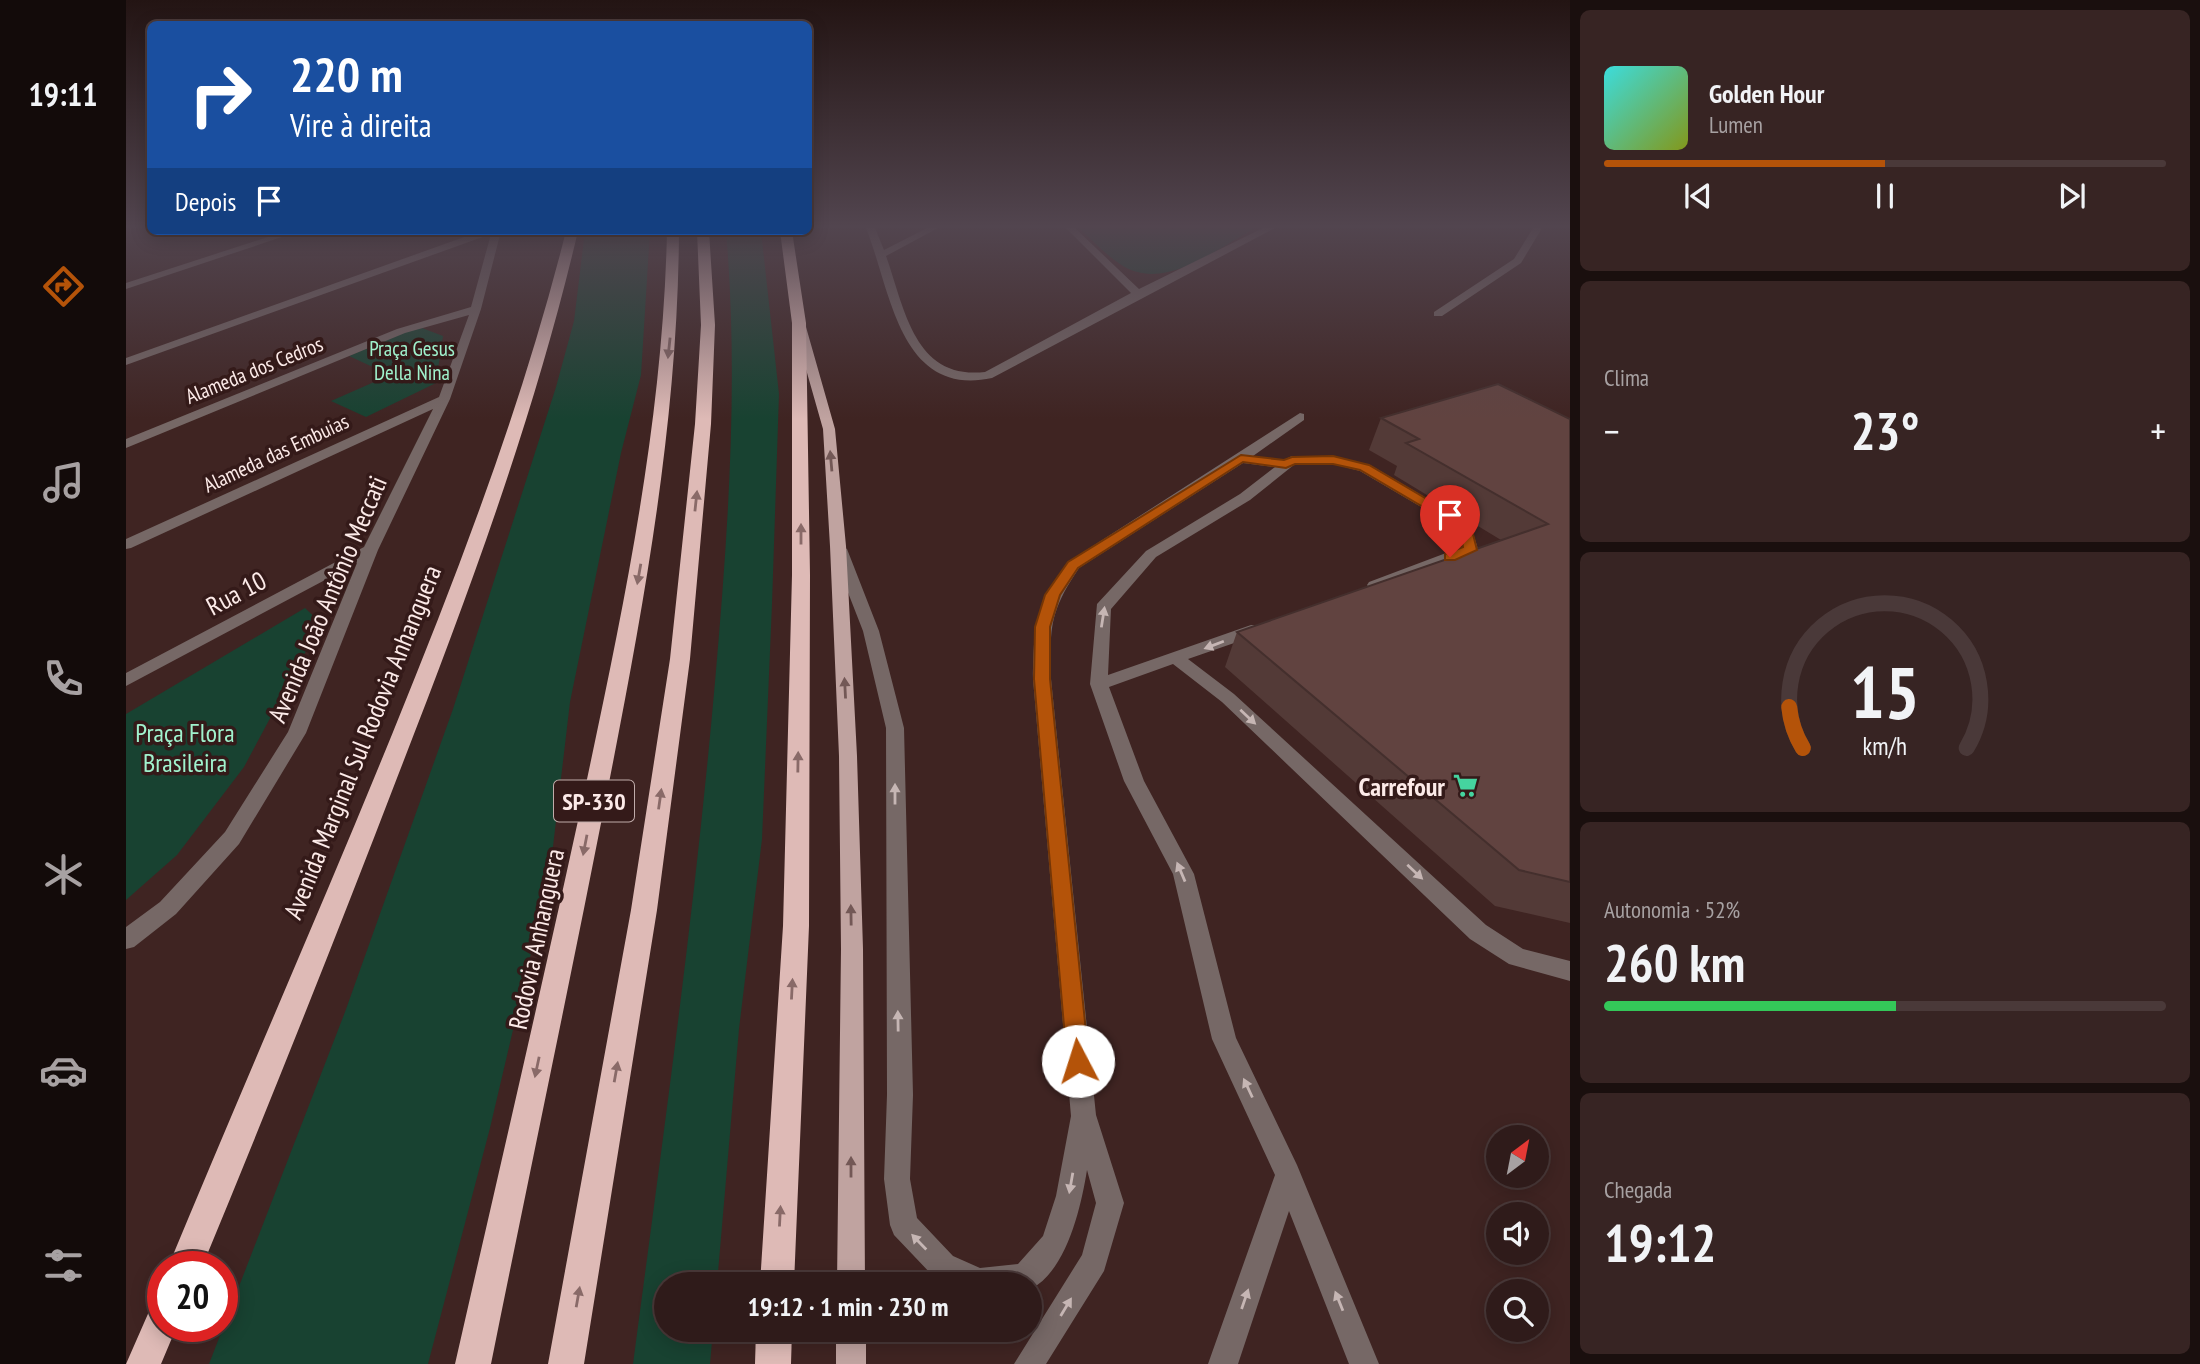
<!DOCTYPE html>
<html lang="pt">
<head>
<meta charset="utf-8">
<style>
  body { margin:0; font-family:"PT Sans Narrow",sans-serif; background:#372423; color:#f1f3f6; height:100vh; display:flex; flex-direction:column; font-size:26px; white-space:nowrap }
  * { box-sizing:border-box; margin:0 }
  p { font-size:23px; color:#a7a1a2 }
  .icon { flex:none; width:38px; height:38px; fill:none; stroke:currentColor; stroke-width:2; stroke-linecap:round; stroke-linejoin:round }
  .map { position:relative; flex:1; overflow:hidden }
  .panel { display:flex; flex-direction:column; gap:10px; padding:10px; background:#1a0f0e; width:630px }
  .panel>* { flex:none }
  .guide { position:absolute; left:21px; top:21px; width:665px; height:214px; border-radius:10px; box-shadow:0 4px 18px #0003,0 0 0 2px #4a3939; background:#1a4fa0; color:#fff; overflow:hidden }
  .needle { width:46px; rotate:32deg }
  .buttons { position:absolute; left:1360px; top:1125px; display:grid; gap:14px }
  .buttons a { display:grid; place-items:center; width:63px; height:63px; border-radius:50%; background:#2f1b1a; box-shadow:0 4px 18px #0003,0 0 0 2px #4a3939; font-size:35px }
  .speed { position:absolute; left:21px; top:1251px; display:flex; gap:14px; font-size:35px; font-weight:700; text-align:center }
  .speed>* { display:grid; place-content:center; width:91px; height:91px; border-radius:50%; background:#2f1b1a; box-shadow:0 4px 18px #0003,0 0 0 2px #4a3939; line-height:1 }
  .speed .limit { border:10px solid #d22; background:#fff; color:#111 }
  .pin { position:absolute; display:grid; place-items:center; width:60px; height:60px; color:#fff; margin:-72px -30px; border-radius:50% 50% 50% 0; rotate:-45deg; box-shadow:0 0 7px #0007 }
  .pin .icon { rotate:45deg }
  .me { position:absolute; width:77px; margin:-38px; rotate:355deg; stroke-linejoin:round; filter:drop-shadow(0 0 5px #0008) }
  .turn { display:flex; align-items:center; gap:24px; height:147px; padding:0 28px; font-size:32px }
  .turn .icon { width:91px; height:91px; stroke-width:2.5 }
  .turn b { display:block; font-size:49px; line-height:60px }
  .then { display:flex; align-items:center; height:66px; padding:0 28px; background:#0003; gap:14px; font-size:26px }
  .big { font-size:52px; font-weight:600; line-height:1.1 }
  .panel .tile { flex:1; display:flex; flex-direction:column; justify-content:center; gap:10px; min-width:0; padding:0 24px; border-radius:10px; background:#372423 }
  .panel .dial { align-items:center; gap:0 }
  .dial svg { height:182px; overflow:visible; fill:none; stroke:#4a3939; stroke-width:7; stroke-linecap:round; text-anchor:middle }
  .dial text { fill:#f1f3f6; stroke:none }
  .song { display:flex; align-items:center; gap:21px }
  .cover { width:84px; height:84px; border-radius:10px; background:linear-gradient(135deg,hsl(180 70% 55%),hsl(70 70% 35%)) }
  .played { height:7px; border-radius:4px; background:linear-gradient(90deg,#b45309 50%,#4a3939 50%) }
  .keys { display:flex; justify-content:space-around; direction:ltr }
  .heat { display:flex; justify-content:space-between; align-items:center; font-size:38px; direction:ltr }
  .charge { height:10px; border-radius:5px; background:linear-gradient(90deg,#34c759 52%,#4a3939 0) }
  .trip { position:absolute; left:528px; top:1272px; width:388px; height:70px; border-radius:35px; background:#2f1b1a; box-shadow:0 4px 18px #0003,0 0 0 2px #4a3939; font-weight:600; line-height:70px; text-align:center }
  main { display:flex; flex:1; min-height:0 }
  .tab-bar { display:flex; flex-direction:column; width:126px; justify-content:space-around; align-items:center; background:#130b0a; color:#a7a1a2 }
  .tab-bar .icon { width:49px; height:49px }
  .tab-bar .active { color:#b45309 }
  .tab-bar b { font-size:32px; color:#f1f3f6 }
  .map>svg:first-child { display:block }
</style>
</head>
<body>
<main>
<nav class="tab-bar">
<b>19:11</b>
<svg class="icon active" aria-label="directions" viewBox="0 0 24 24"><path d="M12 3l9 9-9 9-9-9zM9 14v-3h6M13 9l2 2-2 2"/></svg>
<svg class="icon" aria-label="music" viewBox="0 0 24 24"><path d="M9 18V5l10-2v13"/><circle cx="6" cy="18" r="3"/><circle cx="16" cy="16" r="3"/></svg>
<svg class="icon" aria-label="phone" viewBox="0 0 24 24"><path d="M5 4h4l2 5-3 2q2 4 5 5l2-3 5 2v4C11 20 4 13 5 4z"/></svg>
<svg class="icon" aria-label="climate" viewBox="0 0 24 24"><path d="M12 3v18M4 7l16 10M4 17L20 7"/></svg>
<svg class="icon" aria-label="car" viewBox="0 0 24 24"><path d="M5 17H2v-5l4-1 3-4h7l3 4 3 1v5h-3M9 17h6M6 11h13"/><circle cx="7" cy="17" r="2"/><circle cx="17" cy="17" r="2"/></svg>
<svg class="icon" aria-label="filters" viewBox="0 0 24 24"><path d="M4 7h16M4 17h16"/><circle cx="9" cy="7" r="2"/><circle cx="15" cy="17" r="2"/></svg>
</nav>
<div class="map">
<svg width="1444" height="1364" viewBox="0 0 1444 1364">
  <rect width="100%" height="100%" fill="#3f2422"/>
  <g fill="#184231">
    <path d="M953,228H1129C1092,248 1037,294 994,264C979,254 966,240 953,228Z"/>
    <path d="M459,231H524L515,375L495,453L444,702L424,872L364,1128L302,1364H83L219,1012L327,709L430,387L448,321Z"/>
    <path d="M600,231H635L653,394L646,604L636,839L613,1029L591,1284H541V1330H587L584,1364H507C537,1137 569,910 589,682C602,533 613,381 600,231Z"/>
    <path d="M296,328L317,336L310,383L240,417L205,401L264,375L223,356L282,331Z"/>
    <path d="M179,608L195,623L118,767L51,855L0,900V714Z"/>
  </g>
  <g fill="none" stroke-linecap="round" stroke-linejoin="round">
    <path fill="#766866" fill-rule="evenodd" d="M1174,413L1178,414V420L1127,456L1158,460L1166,456H1207L1244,465L1324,512L1346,530L1352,549L1349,552L1255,588H1243L1241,585L1243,582L1336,547L1334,535L1314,518L1234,471L1207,464H1169L1124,500L1030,557L985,609L982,675L1125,625H1137L1139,629L1137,633L1062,659L1108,694L1360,925L1397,949L1444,961V981L1383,964L1344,939L1096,702L1047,664L983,687L1018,781L1068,874L1110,1038L1171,1165L1253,1364H1223L1163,1211L1112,1364H1082L1149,1175L1086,1039L1047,874L998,781L964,684L971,604L1020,551L1114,494L1149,467L1117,463L953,568C923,613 924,627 925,679L970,1115L998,1203L978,1271L920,1364H888L956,1255L970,1203L961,1170C955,1207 941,1270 905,1289V1284H827L807,1276L768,1235L764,1225L758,1179L761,1095L760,728L737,631L705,549L713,544L721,549L753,631L778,728L787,1095L784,1179L791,1218L827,1256L854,1268L892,1264L917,1236L930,1196L945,1116L907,679C908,622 909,610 942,562Z"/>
    <g fill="#766866" fill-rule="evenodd">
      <path d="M740,228H749L758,250L801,228H812L760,256C779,309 788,380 859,372L1005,293L940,228H949L1013,289L1137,228H1149L866,378C773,398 765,290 740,228Z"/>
      <path d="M1407,228H1416L1395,263L1316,316H1308V312L1388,259Z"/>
      <path d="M160,231H174L0,289V283Z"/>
      <path d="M355,231H375L355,309L324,399L252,550L180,733L113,844L50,914L8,947L0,949V927L34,902L99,832L162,732L231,563L0,686V673L238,547L307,409L5,548L0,549V539L313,397L343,315L279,333L0,448V439L271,329L345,307L365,234L0,365V358Z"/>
    </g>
    <g fill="#c0a3a0" fill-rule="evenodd">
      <path d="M674,324L680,327L709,429L720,546L731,756L737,949L739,1284H711L715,949L713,756L704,546L697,429L668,327Z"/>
      <rect x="710" y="1330" width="30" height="34"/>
    </g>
    <g fill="#debab6" fill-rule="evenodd">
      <path d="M440,231H452C408,419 341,598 271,778C208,942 143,1105 76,1267H42C116,1088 194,911 267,732C334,567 397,403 440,231Z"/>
      <path d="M541,231H553C552,423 517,610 480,798C443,987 403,1175 365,1364H329C372,1175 416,987 457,798C497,610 537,424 541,231Z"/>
      <path d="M571,231H583L589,325L585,424L564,659L531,910L458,1364H422L505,910L544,659L569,424L575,325Z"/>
      <path d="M654,231H666L680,323L684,575L683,926L668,1284H634L657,926L666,575V323Z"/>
      <path d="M37,1302V1326H51L35,1364H0L25,1307Z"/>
      <path d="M630,1330H666L665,1364H629Z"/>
    </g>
  </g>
  <path fill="#533a37" d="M1255,418L1444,419V923L1369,906L1099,667L1111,632L1375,540L1268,475L1271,466L1243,450Z"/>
  <path fill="#614340" stroke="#442f2d" stroke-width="2" d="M1372,384L1444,419V882L1393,870L1111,632L1422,524L1280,443L1293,439L1255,418Z"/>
  <defs><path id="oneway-solid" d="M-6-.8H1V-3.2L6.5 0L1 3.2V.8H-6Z" transform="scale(1.75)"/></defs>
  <g fill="#896a68">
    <use href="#oneway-solid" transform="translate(543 348) rotate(96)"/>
    <use href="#oneway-solid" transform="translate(570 501) rotate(-84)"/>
    <use href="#oneway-solid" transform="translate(675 534) rotate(-90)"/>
    <use href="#oneway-solid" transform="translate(513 574) rotate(100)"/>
    <use href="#oneway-solid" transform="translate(672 762) rotate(-89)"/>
    <use href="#oneway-solid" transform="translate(534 799) rotate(-82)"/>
    <use href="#oneway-solid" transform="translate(459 845) rotate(101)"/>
    <use href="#oneway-solid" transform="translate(666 989) rotate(-87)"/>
    <use href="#oneway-solid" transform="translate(411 1067) rotate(102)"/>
    <use href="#oneway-solid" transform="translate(490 1072) rotate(-80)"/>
    <use href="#oneway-solid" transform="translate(654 1216) rotate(-87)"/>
    <use href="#oneway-solid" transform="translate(452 1297) rotate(-80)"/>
  </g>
  <g fill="#735856">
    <use href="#oneway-solid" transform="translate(705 461) rotate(-95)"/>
    <use href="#oneway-solid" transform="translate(719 688) rotate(-93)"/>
    <use href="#oneway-solid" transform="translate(725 915) rotate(-91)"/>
    <use href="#oneway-solid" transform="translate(725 1167) rotate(-90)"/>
  </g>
  <g fill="#c6b6b4">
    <use href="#oneway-solid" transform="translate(977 617) rotate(-81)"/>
    <use href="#oneway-solid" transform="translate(1088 645) rotate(159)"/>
    <use href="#oneway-solid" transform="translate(1122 717) rotate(43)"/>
    <use href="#oneway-solid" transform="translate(769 794) rotate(-90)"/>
    <use href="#oneway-solid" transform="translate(1055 872) rotate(-113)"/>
    <use href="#oneway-solid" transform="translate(1289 872) rotate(43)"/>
    <use href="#oneway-solid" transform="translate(772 1021) rotate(-91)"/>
    <use href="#oneway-solid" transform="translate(1122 1088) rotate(-115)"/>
    <use href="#oneway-solid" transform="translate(945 1183) rotate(100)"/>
    <use href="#oneway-solid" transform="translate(793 1242) rotate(-134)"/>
    <use href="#oneway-solid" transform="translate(1119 1299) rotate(-71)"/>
    <use href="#oneway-solid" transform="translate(1213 1301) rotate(-112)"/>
    <use href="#oneway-solid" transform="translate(940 1307) rotate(-59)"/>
  </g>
  <linearGradient id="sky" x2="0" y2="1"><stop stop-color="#231413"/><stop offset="0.54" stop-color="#52454f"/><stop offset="1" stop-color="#52454f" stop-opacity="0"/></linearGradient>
  <rect width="1444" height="419" fill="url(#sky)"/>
  <path fill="#b45309" stroke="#753606" stroke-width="2" d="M1115,455L1158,460L1166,457L1207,456L1243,465L1323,512L1346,530L1351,550L1329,560H1319V554L1337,547L1335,534L1314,517L1234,470L1207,464H1169L1160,468L1117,462L952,568L934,595L924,627V679L963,1061L960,1068L952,1071L944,1068L941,1061L908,679L909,627L919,595L942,562Z"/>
  <defs>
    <symbol id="supermarket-bare" viewBox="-9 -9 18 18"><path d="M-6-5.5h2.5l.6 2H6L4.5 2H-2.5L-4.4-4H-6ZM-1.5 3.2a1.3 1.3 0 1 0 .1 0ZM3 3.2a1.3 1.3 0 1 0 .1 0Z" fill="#45d49f" stroke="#341a19" stroke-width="2.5" paint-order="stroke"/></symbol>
  </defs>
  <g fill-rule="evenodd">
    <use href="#supermarket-bare" x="1322" y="768" width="35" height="35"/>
  </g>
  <g text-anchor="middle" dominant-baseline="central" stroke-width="7" stroke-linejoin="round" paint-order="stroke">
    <g font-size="21" fill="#a0f2cd" stroke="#341a19">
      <text x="286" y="348">Praça Gesus<tspan x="286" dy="24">Della Nina</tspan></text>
    </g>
    <g font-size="21" fill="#fceae8" stroke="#341a19">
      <text transform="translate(128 370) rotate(-22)">Alameda dos Cedros</text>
      <text transform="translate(150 453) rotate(-25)">Alameda das Embuias</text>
    </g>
    <rect fill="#341a19" stroke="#c0acaa" stroke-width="2" x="428" y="780.5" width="80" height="41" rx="5"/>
    <g font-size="24" font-weight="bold" fill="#fceae8">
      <text x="468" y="801">SP-330</text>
    </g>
    <g font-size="26" fill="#fceae8" stroke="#341a19">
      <text transform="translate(110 593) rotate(-28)">Rua 10</text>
      <text transform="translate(201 599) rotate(-67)">Avenida João Antônio Meccati</text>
      <text transform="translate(236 742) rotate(-68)">Avenida Marginal Sul Rodovia Anhanguera</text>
      <text transform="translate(410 939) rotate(-78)">Rodovia Anhanguera</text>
    </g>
    <g font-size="26" fill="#a0f2cd" stroke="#341a19">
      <text x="59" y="732">Praça Flora<tspan x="59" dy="30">Brasileira</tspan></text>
    </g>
    <g font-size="26" font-weight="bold" fill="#fceae8" stroke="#341a19" text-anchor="end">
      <text x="1319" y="786">Carrefour</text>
    </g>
  </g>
</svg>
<div class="buttons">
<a><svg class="needle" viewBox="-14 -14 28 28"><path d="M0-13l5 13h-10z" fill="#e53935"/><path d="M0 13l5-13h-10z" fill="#a7a1a2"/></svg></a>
<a><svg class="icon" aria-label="sound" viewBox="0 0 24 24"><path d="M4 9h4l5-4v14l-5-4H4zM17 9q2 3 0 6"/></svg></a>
<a><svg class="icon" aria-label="search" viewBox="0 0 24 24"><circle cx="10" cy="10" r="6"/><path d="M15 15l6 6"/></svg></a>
</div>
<div class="speed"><div class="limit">20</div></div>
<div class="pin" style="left:1324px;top:557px;background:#d93025"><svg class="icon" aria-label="arrive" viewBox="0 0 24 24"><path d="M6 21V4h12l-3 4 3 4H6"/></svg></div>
<svg class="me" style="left:952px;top:1061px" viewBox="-20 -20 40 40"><circle r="19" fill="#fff"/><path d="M0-13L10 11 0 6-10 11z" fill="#b45309"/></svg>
<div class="trip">19:12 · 1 min · 230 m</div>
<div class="guide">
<div class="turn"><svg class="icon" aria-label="right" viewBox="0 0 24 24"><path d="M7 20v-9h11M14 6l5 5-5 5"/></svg><div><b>220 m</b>Vire à direita</div></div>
<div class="then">Depois<svg class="icon" aria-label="arrive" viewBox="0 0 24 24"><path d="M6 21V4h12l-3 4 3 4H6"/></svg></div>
</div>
</div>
<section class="panel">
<div class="tile">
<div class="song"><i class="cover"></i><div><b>Golden Hour</b><p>Lumen</p></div></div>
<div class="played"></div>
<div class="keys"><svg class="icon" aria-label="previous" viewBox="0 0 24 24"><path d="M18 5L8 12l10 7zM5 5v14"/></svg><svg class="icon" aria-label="pause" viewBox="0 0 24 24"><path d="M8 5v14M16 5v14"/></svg><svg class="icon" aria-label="next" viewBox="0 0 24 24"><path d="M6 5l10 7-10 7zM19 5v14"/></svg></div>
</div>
<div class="tile"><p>Clima</p>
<div class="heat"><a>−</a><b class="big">23°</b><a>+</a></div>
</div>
<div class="tile dial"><svg viewBox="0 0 100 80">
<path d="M14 69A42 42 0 1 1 86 69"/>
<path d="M14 69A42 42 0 0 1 8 51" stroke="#b45309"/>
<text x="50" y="56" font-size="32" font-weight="700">15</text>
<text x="50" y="72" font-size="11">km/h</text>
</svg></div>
<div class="tile"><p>Autonomia · 52%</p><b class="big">260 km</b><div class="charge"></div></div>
<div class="tile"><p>Chegada</p><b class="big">19:12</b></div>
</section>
</main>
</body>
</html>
